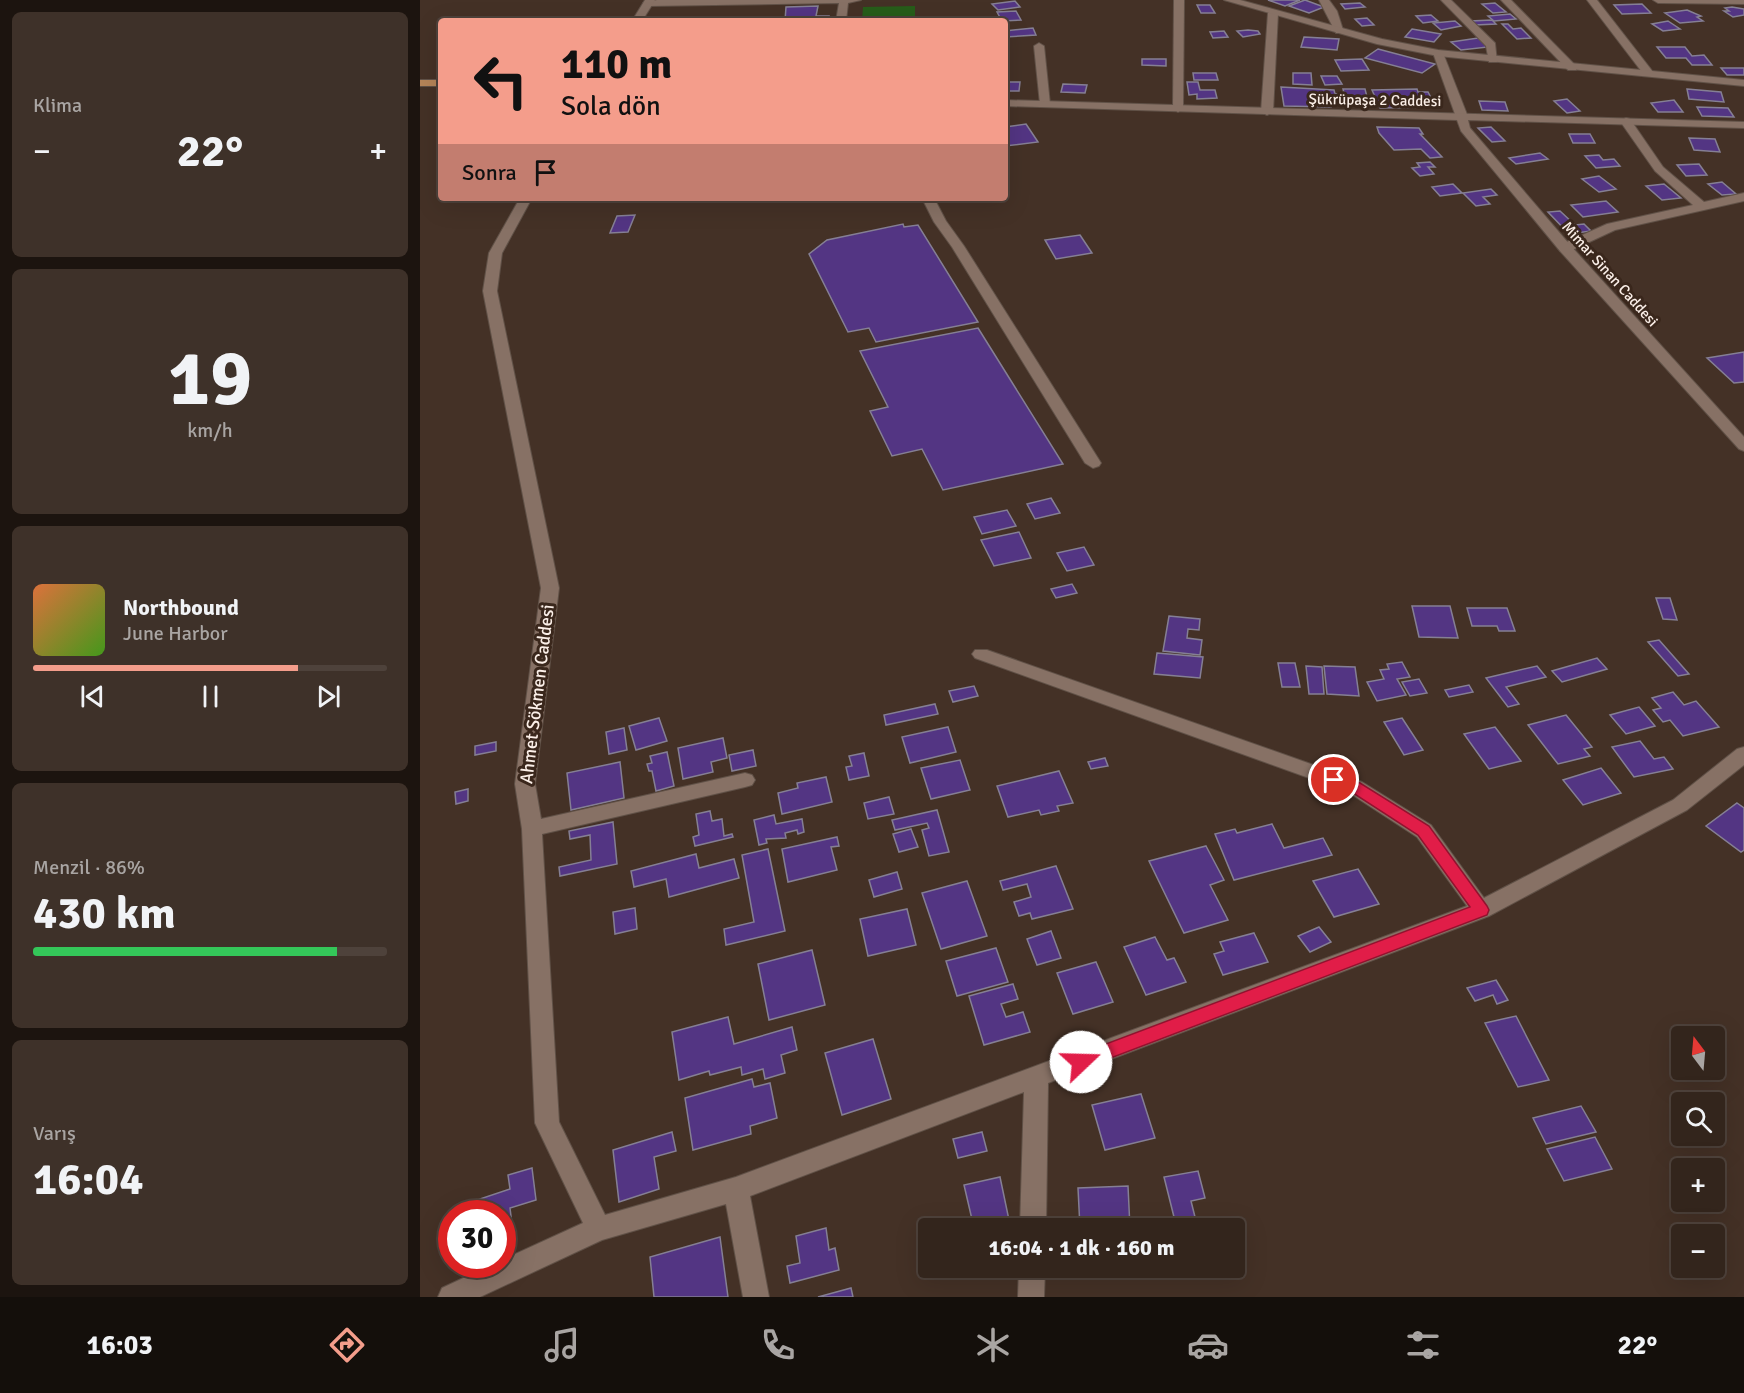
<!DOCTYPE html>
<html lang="tr">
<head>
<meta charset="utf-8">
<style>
  body { margin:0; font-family:Signika,sans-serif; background:#3e3129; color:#f1f3f6; height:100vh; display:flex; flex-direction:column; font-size:22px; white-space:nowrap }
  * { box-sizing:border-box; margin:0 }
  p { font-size:20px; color:#a9a5a3 }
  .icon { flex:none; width:33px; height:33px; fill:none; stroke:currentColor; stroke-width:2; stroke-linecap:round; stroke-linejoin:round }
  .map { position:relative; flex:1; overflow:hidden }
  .details { display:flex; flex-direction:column; gap:12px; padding:12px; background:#1c140f; width:420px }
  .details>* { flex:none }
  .top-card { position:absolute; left:18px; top:18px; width:570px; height:183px; border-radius:6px; box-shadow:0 6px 24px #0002,0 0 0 2px #4e423b; background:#f49d8b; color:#111; overflow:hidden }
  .needle { width:39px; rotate:344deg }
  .buttons { position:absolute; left:1251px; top:1026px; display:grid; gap:12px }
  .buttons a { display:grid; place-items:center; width:54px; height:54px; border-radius:6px; background:#33251c; box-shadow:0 6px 24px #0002,0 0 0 2px #4e423b; font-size:30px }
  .speed { position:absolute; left:18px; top:1200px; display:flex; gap:12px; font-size:30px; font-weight:700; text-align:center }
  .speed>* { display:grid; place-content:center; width:78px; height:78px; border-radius:50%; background:#33251c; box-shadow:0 6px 24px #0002,0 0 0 2px #4e423b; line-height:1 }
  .speed .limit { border:9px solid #d22; background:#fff; color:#111 }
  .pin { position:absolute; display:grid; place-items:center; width:51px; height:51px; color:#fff; margin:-26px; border:3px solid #fff; border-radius:50%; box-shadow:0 2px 6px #0007 }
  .me { position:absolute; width:66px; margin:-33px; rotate:69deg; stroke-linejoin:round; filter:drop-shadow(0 0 4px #0008) }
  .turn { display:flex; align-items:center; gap:21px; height:126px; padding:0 24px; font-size:27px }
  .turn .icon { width:78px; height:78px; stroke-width:2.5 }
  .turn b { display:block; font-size:42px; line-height:51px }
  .then { display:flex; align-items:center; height:57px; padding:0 24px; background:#0003; gap:12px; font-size:22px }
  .big { font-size:45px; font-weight:700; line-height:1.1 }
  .details .widget { flex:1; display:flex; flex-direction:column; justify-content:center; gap:9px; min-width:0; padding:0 21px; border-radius:9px; background:#3e3129 }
  .details .dial { align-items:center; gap:0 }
  .dial b { font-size:78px; line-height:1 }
  .song { display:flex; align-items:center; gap:18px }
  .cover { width:72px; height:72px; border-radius:9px; background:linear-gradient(135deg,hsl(20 70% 55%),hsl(100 70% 35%)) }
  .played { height:6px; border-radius:3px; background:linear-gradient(90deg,#f49d8b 75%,#4e423b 75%) }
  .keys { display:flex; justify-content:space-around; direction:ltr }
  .heat { display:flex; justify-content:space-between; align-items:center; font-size:33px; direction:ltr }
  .charge { height:9px; border-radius:4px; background:linear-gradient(90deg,#34c759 86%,#4e423b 0) }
  .trip { position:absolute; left:498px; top:1218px; width:327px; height:60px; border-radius:6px; background:#33251c; box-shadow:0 6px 24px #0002,0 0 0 2px #4e423b; font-weight:700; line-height:60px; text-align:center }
  .dock { display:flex; height:96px; justify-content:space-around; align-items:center; background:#140f0b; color:#a9a5a3 }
  .dock .icon { width:42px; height:42px }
  .dock .active { color:#f49d8b }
  .dock b { font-size:27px; color:#f1f3f6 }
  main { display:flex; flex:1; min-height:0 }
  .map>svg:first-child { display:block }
</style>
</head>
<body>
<main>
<section class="details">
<div class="widget"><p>Klima</p>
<div class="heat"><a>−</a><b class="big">22°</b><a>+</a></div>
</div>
<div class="widget dial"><b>19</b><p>km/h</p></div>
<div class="widget">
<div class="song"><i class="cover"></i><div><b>Northbound</b><p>June Harbor</p></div></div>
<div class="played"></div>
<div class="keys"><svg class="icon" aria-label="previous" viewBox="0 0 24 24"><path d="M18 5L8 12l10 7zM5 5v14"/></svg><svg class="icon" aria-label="pause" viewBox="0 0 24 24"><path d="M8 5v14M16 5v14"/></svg><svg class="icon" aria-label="next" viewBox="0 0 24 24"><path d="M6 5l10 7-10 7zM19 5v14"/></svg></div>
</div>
<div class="widget"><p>Menzil · 86%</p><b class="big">430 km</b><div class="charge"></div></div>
<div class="widget"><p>Varış</p><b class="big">16:04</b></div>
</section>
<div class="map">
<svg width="1324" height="1297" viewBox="0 0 1324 1297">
  <rect width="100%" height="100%" fill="#443126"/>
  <path fill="#275d1a" d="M495,6V21H442L443,7Z"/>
  <g fill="#533583" stroke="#857f94" stroke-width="1.5">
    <path d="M848,0H880L865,6Z"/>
    <path d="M885,0L904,7L889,13L869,6Z"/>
    <path d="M595,1L600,7L578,10L572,4Z"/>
    <path d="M940,3L945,7L925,9L921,4Z"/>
    <path d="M1075,3L1086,12L1073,13L1062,4Z"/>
    <path d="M1222,4L1231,13L1202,14L1194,5Z"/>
    <path d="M777,5H790L795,13H781Z"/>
    <path d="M398,6L396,16H409L408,21H365L366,7Z"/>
    <path d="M1312,7L1324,9V15L1313,17L1304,11H1309L1305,8Z"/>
    <path d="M1267,10L1281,16L1277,17L1283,21L1260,23L1245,13Z"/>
    <path d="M596,11L601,20L582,21L577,12Z"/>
    <path d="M1090,14L1096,19L1074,21L1068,16Z"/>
    <path d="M1011,15L1018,21L1003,23L996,16Z"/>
    <path d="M947,18L954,25L942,26L935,19Z"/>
    <path d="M1072,20L1076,24L1055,25L1051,21Z"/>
    <path d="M1035,21L1041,26L1021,30L1013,23Z"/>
    <path d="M1248,21L1260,29L1243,31L1232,24Z"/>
    <path d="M1082,24H1088L1093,29L1101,28L1111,38L1097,39Z"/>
    <path d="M613,28L616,35L585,37V31Z"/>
    <path d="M992,29L1021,34L1014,42L985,37Z"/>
    <path d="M828,30L838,31L840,34L823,37L817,31Z"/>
    <path d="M804,31L808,37L793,38L790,32Z"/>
    <path d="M884,37L919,39L917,50L881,47Z"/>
    <path d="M1058,38L1068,47L1041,50L1031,42Z"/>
    <path d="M1237,47H1265L1272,56L1284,55L1292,65H1272L1266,58H1246Z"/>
    <path d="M958,49L1015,64L1002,73L945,58Z"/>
    <path d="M722,59H746V66L722,65Z"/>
    <path d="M942,59L949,70L921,71L915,60Z"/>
    <path d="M1301,68H1324V75H1307Z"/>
    <path d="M773,73H796L798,80H774Z"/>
    <path d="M873,73H891L892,85L873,84Z"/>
    <path d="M901,76H917L922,84L905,85Z"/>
    <path d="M585,82H600L599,91H585Z"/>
    <path d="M767,82H778L780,90H795L797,98L777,99V94L769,95Z"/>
    <path d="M643,84L667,85L665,93L641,92Z"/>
    <path d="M861,87L914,90L915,94H921L923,102L910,103L911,107L864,106Z"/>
    <path d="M923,89H945L949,105H927Z"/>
    <path d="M997,89L998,92H1008L1016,107L960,108L952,90Z"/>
    <path d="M1267,89L1301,92L1304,102L1269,99Z"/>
    <path d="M1147,99L1160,111L1147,113L1134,101Z"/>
    <path d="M1254,100L1263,112H1238L1231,103Z"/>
    <path d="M1059,101L1085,102L1088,111L1062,110Z"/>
    <path d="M1277,107L1308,108L1314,117L1282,116Z"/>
    <path d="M606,124L618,142L585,146V127Z"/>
    <path d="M957,127L999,128L1003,134H1000L1022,157L1010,158L1001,149L974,150L959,133Z"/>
    <path d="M1071,127L1085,141L1072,142L1058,128Z"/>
    <path d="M1149,134H1170L1175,143H1153Z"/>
    <path d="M1269,138L1295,139L1300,152L1274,150Z"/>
    <path d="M1120,153L1128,159L1096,164L1089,158Z"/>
    <path d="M1179,155L1183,160L1194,159L1200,166L1176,168L1165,156Z"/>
    <path d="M1010,162L1015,167H1008L1014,174L1000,176L992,168L1000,167L997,163Z"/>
    <path d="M1279,164L1287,175L1266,176L1257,165Z"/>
    <path d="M1179,176L1196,189L1179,192L1162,179Z"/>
    <path d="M1302,182L1316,194L1302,195L1288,184Z"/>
    <path d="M1033,184L1042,193L1020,196L1012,187Z"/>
    <path d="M1244,184L1261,198L1242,200L1226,186Z"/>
    <path d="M1071,189L1077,195L1063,197L1070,204L1056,206L1043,193Z"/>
    <path d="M1186,201L1198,212L1163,217L1151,205Z"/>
    <path d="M1140,211L1155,225L1164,224L1171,231L1149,234L1128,212Z"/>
    <path d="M215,215L208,232L190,233L197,216Z"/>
    <path d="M483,224L484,227L498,225L558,322L456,342L449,328L428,332L389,254L407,240Z"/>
    <path d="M660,235L672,253L636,259L625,240Z"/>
    <path d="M558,328L643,464L523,490L502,449L472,456L450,411L468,407L440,351Z"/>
    <path d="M1324,352V382L1314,383L1287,358Z"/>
    <path d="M631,498L640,513L615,519L607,504Z"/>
    <path d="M587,510L596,526L562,534L554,517Z"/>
    <path d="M599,532L611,558L574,566L561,540Z"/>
    <path d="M664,547L674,565L647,571L637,553Z"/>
    <path d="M652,584L657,593L636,598L631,589Z"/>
    <path d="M1236,598H1250L1257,620L1243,619Z"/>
    <path d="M992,606H1030L1038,638L999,637Z"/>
    <path d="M1047,608H1087L1095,631H1079L1077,626H1052Z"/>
    <path d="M749,616L780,619L779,630L768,629L767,638L782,640L780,655L743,651Z"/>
    <path d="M1239,640L1269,674L1258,676L1228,642Z"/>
    <path d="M737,653L783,657L780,678L734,674Z"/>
    <path d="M1177,658L1187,669L1142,682L1132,671Z"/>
    <path d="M982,662L990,677L977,679L986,695L957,701L947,682L964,679L960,670L969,669L967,664Z"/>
    <path d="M858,663H875L880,687H862Z"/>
    <path d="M886,666L902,667L904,694H889Z"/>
    <path d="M904,666L935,667L939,696L907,694Z"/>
    <path d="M1117,666L1126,677L1086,687L1099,704L1088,707L1066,678Z"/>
    <path d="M999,679L1007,693L990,696L982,682Z"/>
    <path d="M1049,685L1053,692L1029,697L1025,690Z"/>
    <path d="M554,686L558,696L533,702L529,691Z"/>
    <path d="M1253,692L1264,705L1276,701L1299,727L1263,736L1250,720L1243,722L1233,710L1241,708L1232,698Z"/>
    <path d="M515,704L518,714L466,725L464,715Z"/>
    <path d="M1219,707L1235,726L1206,734L1190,715Z"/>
    <path d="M1146,715L1172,747L1164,749L1170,756L1138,764L1108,725Z"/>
    <path d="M239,718L247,741L216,750L209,726Z"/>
    <path d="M982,718L1003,750L984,755L964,722Z"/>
    <path d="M528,727L536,752L490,763L482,737Z"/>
    <path d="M1075,727L1101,761L1069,769L1044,734Z"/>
    <path d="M204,728L207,750L189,754L186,732Z"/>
    <path d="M303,738L307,758L291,762L293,772L263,779L258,748Z"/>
    <path d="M1220,741L1234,759L1244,757L1253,769L1214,777L1192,747Z"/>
    <path d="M76,742V751L55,755V746Z"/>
    <path d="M333,750L336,766L312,771L309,755Z"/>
    <path d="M247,752L254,786L236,791L232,771H229L227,764L232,763L230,756Z"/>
    <path d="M444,753L449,776L429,780L426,767L432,766L429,756Z"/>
    <path d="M685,758L688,766L671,769L668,762Z"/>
    <path d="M540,760L550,790L511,799L501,768Z"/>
    <path d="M200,762L204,798L151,810L147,773Z"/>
    <path d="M1181,768L1201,793L1163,805L1143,780Z"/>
    <path d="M639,771L653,803L637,806L639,811L621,815L619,810L588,817L577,786Z"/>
    <path d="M406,777L412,802L362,814L358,793L378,788L377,783Z"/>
    <path d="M48,789V801L36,804L35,792Z"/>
    <path d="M469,797L474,814L448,819L444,803Z"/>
    <path d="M1317,803L1324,808V850L1321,852L1286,826Z"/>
    <path d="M517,810L529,852L509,856L502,830L509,828L507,823L475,830L472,820Z"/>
    <path d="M290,811L292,821L302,819L304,836L312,834L313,837L275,846L273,837L279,835L276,814Z"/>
    <path d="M354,815L356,824L382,819L384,832L378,834L377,830L365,833L366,838L346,839L347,843L339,845L334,820Z"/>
    <path d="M193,822L197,864L140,876L139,867L171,860L170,835L150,839L149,831Z"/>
    <path d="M852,824L864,848L903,838L912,855L814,880L795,834L815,829L817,833Z"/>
    <path d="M491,829L498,847L479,852L473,834Z"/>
    <path d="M417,837L419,846L411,847L417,870L368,882L362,849Z"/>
    <path d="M786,846L804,880L790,885L808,920L764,933L729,861Z"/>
    <path d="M348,849L365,931L306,945L304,929L334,922L322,855Z"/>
    <path d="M276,854L279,868L314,859L319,878L249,897L246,879L214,887L211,871Z"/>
    <path d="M636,866L653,909L612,919L610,913L599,916L594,902L611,897L607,884L583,890L580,881Z"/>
    <path d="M938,869L959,904L914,917L893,881Z"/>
    <path d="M477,872L482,889L454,897L449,880Z"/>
    <path d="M547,881L567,936L521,949L502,893Z"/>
    <path d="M215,908L217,929L195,934L193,912Z"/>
    <path d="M487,909L496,945L448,956L440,919Z"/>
    <path d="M899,927L911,942L890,952L878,936Z"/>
    <path d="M631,931L641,958L617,965L607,939Z"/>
    <path d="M834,933L848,962L803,975L794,954L804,951L800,942Z"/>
    <path d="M735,937L747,960L754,958L766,982L726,995L704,947Z"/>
    <path d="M576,948L588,982L537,996L526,961Z"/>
    <path d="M392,950L405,1005L349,1020L338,964Z"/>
    <path d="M676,962L693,1002L653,1014L637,973Z"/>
    <path d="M1076,980L1088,1000L1077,1004L1073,995L1055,1001L1047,988Z"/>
    <path d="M593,984L598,999L581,1004L586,1017L603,1012L610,1032L564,1045L549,996Z"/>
    <path d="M1096,1016L1129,1080L1098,1087L1065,1023Z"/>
    <path d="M308,1017L314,1044L372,1027L377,1050L361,1055L365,1073L345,1079L343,1069L322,1075L321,1067L290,1075L289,1071L259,1080L252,1032Z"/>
    <path d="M453,1039L471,1099L422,1115L405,1053Z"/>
    <path d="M332,1079L334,1087L350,1083L357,1118L330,1126L331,1134L273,1150L265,1098Z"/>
    <path d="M721,1094L735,1138L685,1150L672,1105Z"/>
    <path d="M1161,1106L1176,1132L1126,1144L1113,1118Z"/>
    <path d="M252,1132L256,1151L234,1157L239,1189L199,1202L193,1150Z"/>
    <path d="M562,1132L567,1151L538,1158L533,1139Z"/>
    <path d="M1175,1137L1192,1169L1144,1181L1127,1149Z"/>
    <path d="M112,1168L116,1200L90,1208L93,1232L82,1236V1214H39V1206L90,1189L88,1175Z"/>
    <path d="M778,1171L785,1198L771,1201L775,1217L755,1221L744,1177Z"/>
    <path d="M580,1177L589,1220L554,1228L544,1185Z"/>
    <path d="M708,1186L710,1228H660L658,1188Z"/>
    <path d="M406,1228L409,1250L415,1248L419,1270L370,1283L367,1266L380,1263L376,1236Z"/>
    <path d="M300,1237L308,1297H234L230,1257Z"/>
    <path d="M431,1288L433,1297H398Z"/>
  </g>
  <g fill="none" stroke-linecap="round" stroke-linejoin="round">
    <defs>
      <g id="street">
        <path d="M441,0L428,3L426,21H416L419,3L228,6L223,3L237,0Z"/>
        <path d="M754,0H764L763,109L758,112L753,109Z"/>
        <path d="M899,0H909L917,11L924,33H916Z"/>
        <path d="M1021,0H1031L1075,43L1077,62H1069L1066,46Z"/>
        <path d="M1081,0H1091L1156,66V70H1148Z"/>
        <path d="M1167,0H1177L1233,72V76H1225Z"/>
        <path d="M1233,0H1324V4L1238,3Z"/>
        <path d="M853,10L858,13L853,112L847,115L841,112L848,13Z"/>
        <path d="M619,43L624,46L630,104L625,107L620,104L614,46Z"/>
        <path d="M1014,51L1023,53L1048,117L1046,119L1036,117L1013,53Z"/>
        <path d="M1206,118L1210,119L1243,167L1284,202L1324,193V201L1195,230L1150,251H1140V245L1187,224L1273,205L1235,171L1200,121Z"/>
        <path d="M100,198H112L82,253L77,291L139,588L115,784L121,819L325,773L332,775L335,780L332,785L325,787L122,834L139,1122L185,1215L316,1177L1047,906L997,837L928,792L555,658L552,654L555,650H567L942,782L1011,825L1064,898L1253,800L1317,749L1324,747V765L1267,810L1069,916L628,1083L626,1228H600L604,1092L330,1196L349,1297H323L306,1204L182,1240L60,1297H18L22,1288L73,1264H82V1260L163,1223L115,1123L102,829L95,784L121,588L63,291L69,253Z"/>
        <path d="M502,198H514L526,221L544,246L681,463L679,466L673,468L665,463L532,247L514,222Z"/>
        <path d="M599,1268H625L624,1297H598Z"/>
      </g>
      <g id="secondary">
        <path d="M225,0H235L222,21H212Z"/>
        <path d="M804,0H820L962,39L1018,50L1324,80V86L1018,56L957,44Z"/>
        <path d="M585,100L1324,122V128L1048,120L1050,128L1150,245L1324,437V451L1319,449L1140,251L1041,131L1037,120L585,106Z"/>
      </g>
      <rect id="primary" x="0" y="80" width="21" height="6"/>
    </defs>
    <use href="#street" stroke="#605147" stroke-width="2"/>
    <use href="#secondary" stroke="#605147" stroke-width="2"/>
    <use href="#primary" stroke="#605147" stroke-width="2"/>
    <use href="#street" fill="#877165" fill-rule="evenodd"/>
    <use href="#secondary" fill="#877165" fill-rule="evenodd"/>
    <use href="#primary" fill="#b58458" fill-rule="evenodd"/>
  </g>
  <path fill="#e11d48" stroke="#92132f" stroke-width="1.5" d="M914,774L940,783L1009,826L1067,906L1069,910L1067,915L667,1067L661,1069L654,1067L652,1062L654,1056L1050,907L998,835L930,791L909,784L907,780L909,776Z"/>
  <g text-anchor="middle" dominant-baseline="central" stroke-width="6" stroke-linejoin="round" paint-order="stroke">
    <g font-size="15" fill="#fbefe8" stroke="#3a271c">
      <text transform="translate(955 100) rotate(1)">Şükrüpaşa 2 Caddesi</text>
      <text transform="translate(1190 274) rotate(48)">Mimar Sinan Caddesi</text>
    </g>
    <g font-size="18" fill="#fbefe8" stroke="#3a271c">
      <text transform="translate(117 694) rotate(-83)">Ahmet Sökmen Caddesi</text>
    </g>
  </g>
</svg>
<div class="buttons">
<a><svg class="needle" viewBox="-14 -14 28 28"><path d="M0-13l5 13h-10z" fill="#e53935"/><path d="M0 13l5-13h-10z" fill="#a9a5a3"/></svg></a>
<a><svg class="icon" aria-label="search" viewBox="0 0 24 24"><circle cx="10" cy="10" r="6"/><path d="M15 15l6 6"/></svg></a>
<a>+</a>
<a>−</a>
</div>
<div class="speed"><div class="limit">30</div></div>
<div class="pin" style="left:914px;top:780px;background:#d93025"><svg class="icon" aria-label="arrive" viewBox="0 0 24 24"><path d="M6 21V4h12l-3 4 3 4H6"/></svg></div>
<svg class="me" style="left:661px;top:1062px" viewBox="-20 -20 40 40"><circle r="19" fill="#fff"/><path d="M0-13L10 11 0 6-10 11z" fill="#e11d48"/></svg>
<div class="trip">16:04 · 1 dk · 160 m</div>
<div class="top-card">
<div class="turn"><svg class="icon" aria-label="left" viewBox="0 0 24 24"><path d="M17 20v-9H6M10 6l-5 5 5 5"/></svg><div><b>110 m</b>Sola dön</div></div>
<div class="then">Sonra<svg class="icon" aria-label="arrive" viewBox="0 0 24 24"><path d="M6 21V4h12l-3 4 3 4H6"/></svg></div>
</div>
</div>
</main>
<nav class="dock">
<b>16:03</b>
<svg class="icon active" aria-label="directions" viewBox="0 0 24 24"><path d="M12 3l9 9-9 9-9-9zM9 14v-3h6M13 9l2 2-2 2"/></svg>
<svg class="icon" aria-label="music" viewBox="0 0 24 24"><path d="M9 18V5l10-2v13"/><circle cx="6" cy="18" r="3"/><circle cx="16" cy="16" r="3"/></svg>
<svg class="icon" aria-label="phone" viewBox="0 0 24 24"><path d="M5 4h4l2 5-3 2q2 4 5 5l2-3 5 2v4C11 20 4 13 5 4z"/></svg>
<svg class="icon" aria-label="climate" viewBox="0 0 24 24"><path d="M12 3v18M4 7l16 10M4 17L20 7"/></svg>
<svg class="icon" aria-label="car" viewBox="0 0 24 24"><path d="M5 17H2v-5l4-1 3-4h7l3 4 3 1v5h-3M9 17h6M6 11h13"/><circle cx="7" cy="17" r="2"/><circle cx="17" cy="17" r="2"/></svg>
<svg class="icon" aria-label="filters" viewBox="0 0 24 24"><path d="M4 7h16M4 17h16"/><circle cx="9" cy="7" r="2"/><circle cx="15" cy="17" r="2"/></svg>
<b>22°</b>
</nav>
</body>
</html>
